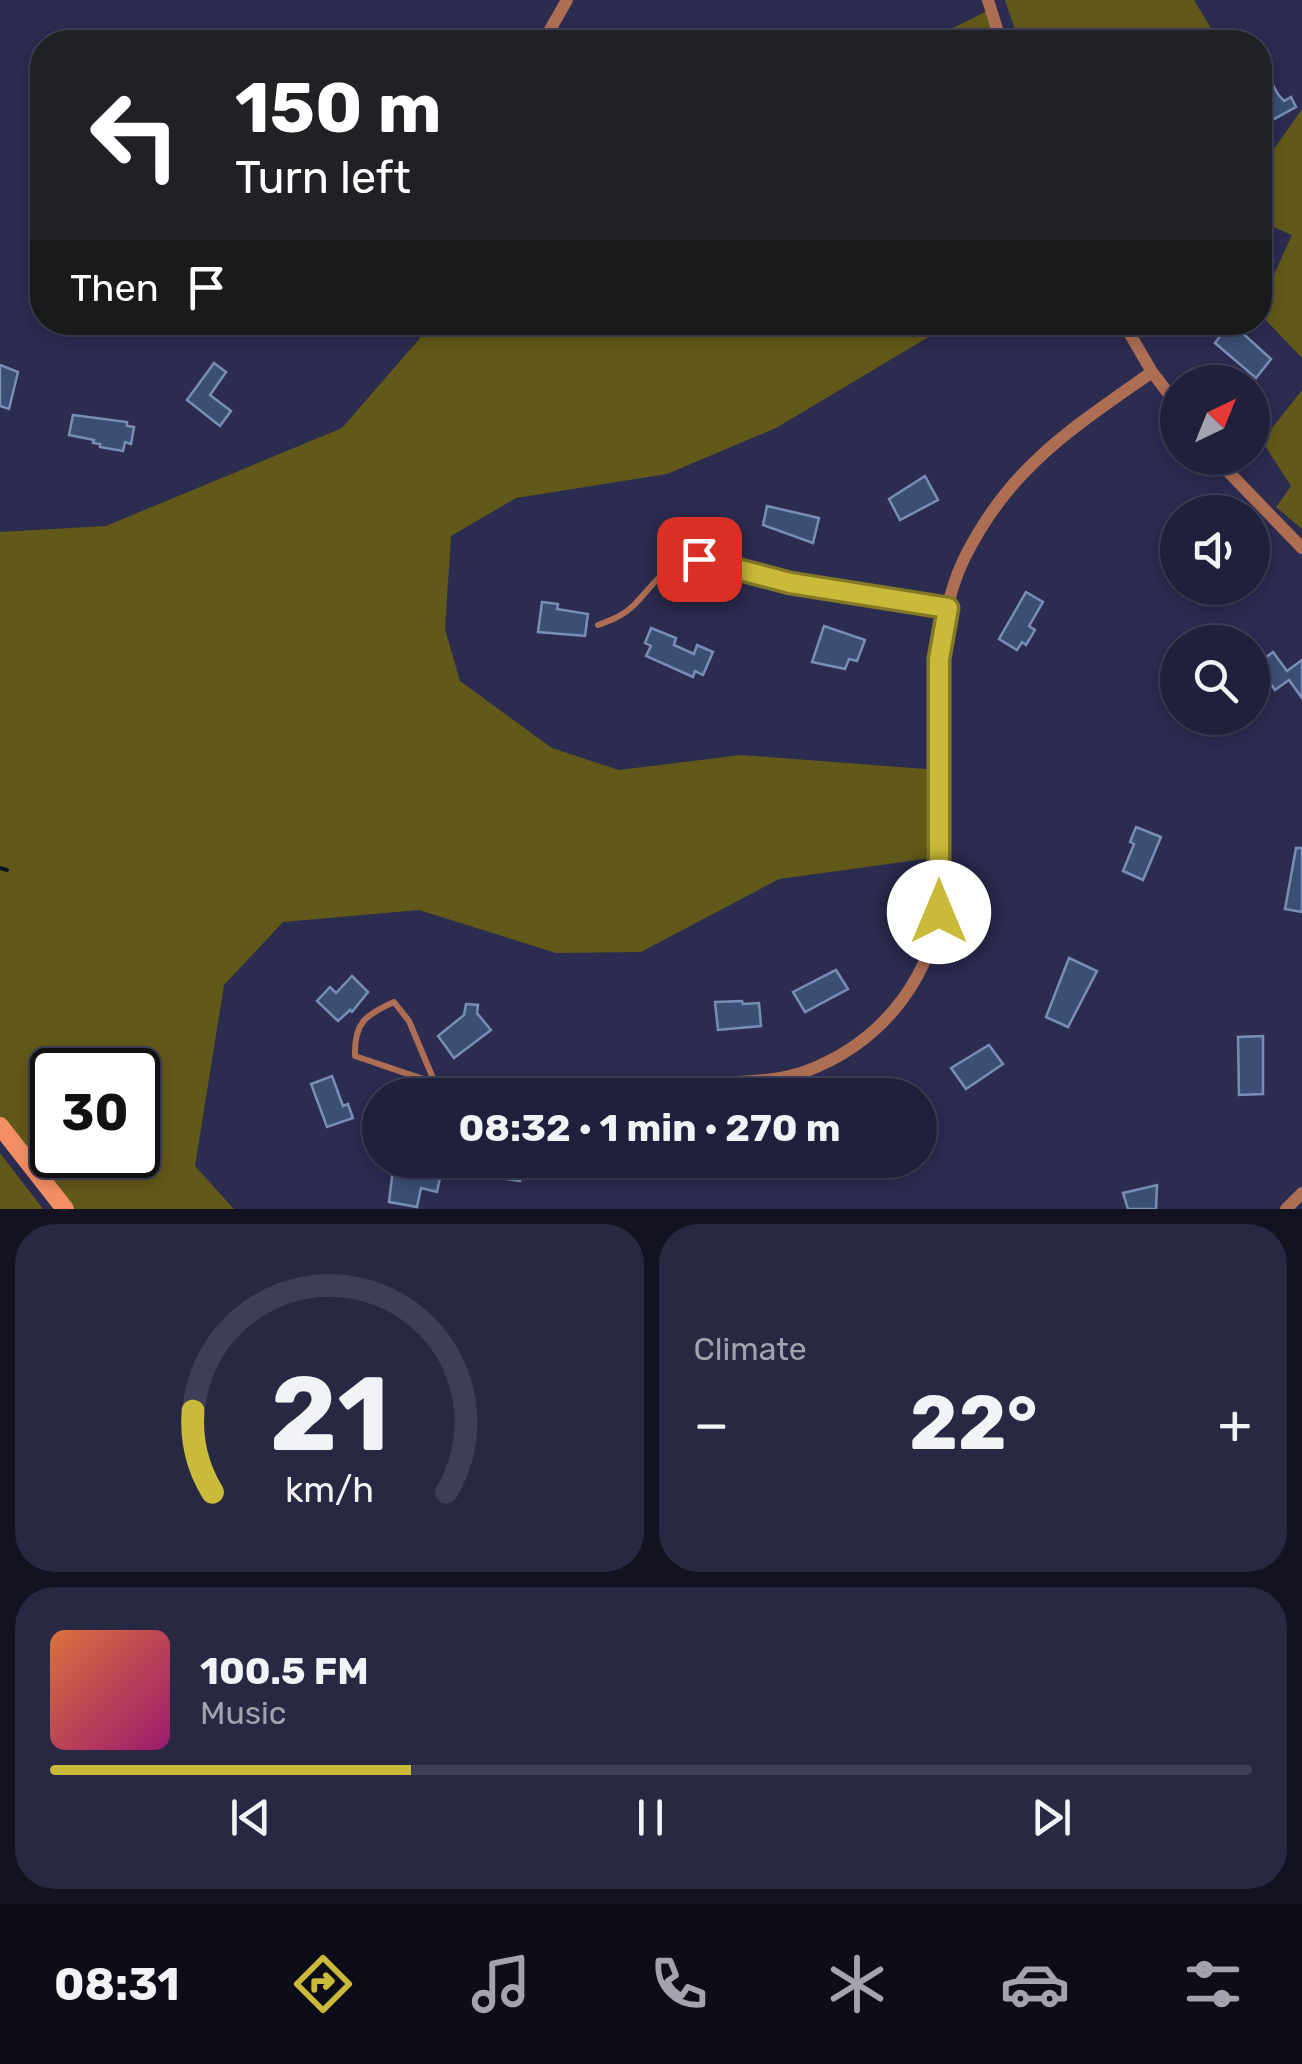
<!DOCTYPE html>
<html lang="en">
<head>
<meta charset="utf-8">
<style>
  body { margin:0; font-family:Rubik,sans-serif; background:#292843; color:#f1f3f6; height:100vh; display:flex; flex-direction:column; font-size:38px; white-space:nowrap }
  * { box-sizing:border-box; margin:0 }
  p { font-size:32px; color:#a2a3af }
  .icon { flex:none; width:55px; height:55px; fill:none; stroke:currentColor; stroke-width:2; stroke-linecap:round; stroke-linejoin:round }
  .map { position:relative; height:1209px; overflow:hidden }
  .sheet { display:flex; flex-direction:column; gap:15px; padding:15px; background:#121221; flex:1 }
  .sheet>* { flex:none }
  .banner { position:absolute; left:30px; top:30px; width:1242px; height:305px; border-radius:40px; box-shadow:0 5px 15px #0003,0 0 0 2px #3e3e56; background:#202124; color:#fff; overflow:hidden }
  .needle { width:65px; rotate:43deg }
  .controls { position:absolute; left:1160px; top:365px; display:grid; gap:20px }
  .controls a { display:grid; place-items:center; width:110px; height:110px; border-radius:50%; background:#21203c; box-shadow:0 5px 15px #0003,0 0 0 2px #3e3e56; font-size:50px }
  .speed { position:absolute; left:30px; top:1048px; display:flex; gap:20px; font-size:50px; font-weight:700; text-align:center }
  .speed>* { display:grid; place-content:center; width:130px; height:130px; border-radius:50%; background:#21203c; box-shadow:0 5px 15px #0003,0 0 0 2px #3e3e56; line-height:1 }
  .speed .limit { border:5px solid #111; border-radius:15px; background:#fff; color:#111 }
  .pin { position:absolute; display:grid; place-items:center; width:85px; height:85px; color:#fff; margin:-42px; border-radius:20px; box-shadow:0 5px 15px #0006 }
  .me { position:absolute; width:110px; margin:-55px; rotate:0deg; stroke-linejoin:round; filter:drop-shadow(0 0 8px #0008) }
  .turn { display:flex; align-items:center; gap:35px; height:210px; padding:0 40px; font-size:45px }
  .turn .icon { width:130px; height:130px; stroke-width:2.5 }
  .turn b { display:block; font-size:70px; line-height:85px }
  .then { display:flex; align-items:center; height:95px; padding:0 40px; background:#0003; gap:20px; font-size:38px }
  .big { font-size:75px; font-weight:700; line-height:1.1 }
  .sheet .widget { flex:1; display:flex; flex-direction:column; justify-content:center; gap:15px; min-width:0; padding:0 35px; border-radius:40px; background:#292843 }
  .sheet .dial { align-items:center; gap:0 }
  .dial svg { height:260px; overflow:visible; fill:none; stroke:#3e3e56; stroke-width:7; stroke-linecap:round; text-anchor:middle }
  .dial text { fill:#f1f3f6; stroke:none }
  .song { display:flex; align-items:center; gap:30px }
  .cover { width:120px; height:120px; border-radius:15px; background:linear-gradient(135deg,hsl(20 70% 55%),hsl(320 70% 35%)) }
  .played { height:10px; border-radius:5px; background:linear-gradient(90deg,#c9ba3a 30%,#3e3e56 30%) }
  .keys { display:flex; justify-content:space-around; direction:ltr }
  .heat { display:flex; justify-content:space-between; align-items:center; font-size:55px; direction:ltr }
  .sheet .tiles { flex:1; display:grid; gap:15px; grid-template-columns:1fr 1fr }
  .widget:last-child { grid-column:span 2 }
  .trip { position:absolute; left:362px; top:1078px; width:575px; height:100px; border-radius:50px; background:#21203c; box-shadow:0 5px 15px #0003,0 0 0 2px #3e3e56; font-weight:700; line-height:100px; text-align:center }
  .tab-bar { display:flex; height:160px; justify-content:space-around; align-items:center; background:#0d0d18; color:#a2a3af }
  .tab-bar .icon { width:70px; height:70px }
  .tab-bar .selected { color:#c9ba3a }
  .tab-bar b { font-size:45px; color:#f1f3f6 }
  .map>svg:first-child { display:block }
</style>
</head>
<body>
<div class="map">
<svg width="1302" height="1209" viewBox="0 0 1302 1209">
  <rect width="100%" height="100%" fill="#2c2b50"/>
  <g fill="#615919" fill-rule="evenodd">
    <path d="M1005,0H1194L1219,42H1019Z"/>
    <path d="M991,9L1001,42H925Z"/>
    <path d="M1302,109V358L1260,314V305L1292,235L1260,221V169Z"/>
    <path d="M433,323H952L776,428L667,474L516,498L451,536L445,629L460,681L552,748L619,770L741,755L939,770V857L779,879L641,952L556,953L419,910L283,922L224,985L195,1166L234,1209H65L0,1126V532L106,526L342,428ZM52,1070H138V1155H52Z"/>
    <path d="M1302,390V529L1276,507L1291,486L1262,441Z"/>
    <path d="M0,1153L43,1209H0Z"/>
  </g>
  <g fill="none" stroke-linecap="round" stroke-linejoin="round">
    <path stroke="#05171e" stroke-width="4" d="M0,868L7,870"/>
  </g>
  <g fill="#3b4f74" stroke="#798eb7" stroke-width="2.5">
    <path d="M1260,62L1278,94L1284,101L1291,97L1296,107L1265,124L1260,115Z"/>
    <path d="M1227,327L1234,333L1237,328L1271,359L1256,378L1215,343Z"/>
    <path d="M214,363L226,372L210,395L231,411L220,426L187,400Z"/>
    <path d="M0,365L18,372L9,409L0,406Z"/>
    <path d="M73,415L127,422V426L134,427L131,444L125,442L123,451L100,447V444L93,443L94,440L69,435Z"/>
    <path d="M925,476L938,500L900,520L889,499Z"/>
    <path d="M767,506L819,518L813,543L763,525Z"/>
    <path d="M1026,592L1043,602L1029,626L1035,630L1026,645L1022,642L1017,650L999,639Z"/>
    <path d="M542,602L558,604L557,609L588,614L585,636L538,632Z"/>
    <path d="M824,626L865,640L857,661L849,659L845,669L812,662Z"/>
    <path d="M651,628L676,638L674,645L694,654L697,645L713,652L703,675L695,671L693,677L646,656L651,646L645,643Z"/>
    <path d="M1273,652L1287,671L1302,660V698L1289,680L1275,690L1257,664Z"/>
    <path d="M1136,827L1161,837L1143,880L1123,871L1134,844L1130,842Z"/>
    <path d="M1296,848H1302V912L1285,909Z"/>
    <path d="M1069,958L1097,971L1068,1027L1046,1017Z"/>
    <path d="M836,970L848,989L805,1012L793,992Z"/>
    <path d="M352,976L368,992L352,1012L350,1010L338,1021L317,1001L330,987L336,993Z"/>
    <path d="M742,1001L743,1004L759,1003L761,1026L718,1030L715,1002Z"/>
    <path d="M466,1004L478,1005L477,1013L491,1030L454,1058L438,1036L464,1015Z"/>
    <path d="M1263,1036V1094L1239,1095L1238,1037Z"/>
    <path d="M989,1045L1003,1064L966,1089L951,1068Z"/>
    <path d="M332,1076L343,1106L348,1104L353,1118L327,1127L311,1084Z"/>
    <path d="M394,1160L442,1168L437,1192L421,1188L417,1207L389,1202Z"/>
    <path d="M495,1160H538L536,1178L520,1176V1181L493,1177Z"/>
    <path d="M1157,1185L1156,1209H1128L1123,1193Z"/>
  </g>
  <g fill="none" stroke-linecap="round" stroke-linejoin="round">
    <g stroke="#ad6e54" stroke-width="6">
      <path d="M598,625C612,620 624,615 634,605C655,584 666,560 699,559L791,583L948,608"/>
      <path d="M435,1083L409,1021L394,1002C365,1015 354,1023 355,1056C385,1066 415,1077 446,1086V1095"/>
      <path d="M521,1095L578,1094"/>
    </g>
    <g stroke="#ad6e54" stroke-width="12">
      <path d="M988,0L1001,42"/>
      <path d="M543,42L567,0"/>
      <path d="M1123,322L1152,372L1178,406"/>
      <path d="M1215,458L1302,548"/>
      <path d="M579,1094C627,1090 674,1086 722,1083C749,1081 779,1081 804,1072C875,1046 926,988 939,913C942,891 939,867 939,845C939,759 926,640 963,561C1008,468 1071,429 1152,372"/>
      <path d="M1286,1209L1302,1193"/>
    </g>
    <path stroke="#f48f65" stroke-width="18" d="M0,1126L65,1209"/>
  </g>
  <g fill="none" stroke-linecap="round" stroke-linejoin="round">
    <defs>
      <path id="route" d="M699,559L790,583L948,608L939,659V912"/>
    </defs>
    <use href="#route" stroke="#837926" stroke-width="25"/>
    <use href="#route" stroke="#c9ba3a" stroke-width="18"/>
  </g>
</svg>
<div class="controls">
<a><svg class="needle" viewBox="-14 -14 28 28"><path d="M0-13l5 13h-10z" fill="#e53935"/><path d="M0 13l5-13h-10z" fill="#a2a3af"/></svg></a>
<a><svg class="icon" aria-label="sound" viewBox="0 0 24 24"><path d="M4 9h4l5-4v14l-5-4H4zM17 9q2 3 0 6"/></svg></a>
<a><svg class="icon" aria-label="search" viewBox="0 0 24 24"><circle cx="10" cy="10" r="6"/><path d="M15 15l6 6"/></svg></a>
</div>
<div class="speed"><div class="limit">30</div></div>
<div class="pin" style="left:699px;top:559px;background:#d93025"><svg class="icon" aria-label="arrive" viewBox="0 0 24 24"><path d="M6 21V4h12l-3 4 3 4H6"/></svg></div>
<svg class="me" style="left:939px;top:912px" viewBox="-20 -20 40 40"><circle r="19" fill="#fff"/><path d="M0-13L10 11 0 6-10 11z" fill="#c9ba3a"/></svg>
<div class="trip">08:32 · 1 min · 270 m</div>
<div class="banner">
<div class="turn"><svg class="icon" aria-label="left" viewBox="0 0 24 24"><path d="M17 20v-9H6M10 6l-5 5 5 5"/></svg><div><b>150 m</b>Turn left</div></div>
<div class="then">Then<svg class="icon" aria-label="arrive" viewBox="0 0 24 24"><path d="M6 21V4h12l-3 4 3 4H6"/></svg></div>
</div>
</div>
<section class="sheet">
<div class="tiles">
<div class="widget dial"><svg viewBox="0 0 100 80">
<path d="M14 69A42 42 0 1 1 86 69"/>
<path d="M14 69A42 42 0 0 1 8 44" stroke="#c9ba3a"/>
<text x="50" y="56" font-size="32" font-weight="700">21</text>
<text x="50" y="72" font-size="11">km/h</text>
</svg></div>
<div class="widget"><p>Climate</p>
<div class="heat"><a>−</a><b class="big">22°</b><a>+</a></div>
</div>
<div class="widget">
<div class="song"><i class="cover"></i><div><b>100.5 FM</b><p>Music</p></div></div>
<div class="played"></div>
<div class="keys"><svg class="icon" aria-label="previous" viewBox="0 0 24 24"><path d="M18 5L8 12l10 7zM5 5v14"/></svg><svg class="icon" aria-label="pause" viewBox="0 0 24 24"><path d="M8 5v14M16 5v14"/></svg><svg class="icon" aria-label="next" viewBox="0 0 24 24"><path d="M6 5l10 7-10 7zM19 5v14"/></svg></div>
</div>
</div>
</section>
<nav class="tab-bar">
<b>08:31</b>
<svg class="icon selected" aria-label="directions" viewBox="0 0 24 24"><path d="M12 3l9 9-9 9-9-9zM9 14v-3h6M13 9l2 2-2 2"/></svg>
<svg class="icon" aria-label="music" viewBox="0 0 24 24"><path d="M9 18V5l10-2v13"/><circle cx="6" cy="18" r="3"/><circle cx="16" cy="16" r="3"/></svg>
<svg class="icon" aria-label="phone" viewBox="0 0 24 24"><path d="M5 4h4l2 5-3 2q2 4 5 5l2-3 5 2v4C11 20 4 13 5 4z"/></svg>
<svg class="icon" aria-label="climate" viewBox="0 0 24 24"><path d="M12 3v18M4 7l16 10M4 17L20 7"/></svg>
<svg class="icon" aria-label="car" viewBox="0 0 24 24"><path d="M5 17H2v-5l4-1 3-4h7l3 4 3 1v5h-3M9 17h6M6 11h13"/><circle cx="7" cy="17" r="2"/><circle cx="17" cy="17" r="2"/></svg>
<svg class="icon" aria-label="filters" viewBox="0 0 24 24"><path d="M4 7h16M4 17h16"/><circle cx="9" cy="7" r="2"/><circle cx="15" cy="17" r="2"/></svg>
</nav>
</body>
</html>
